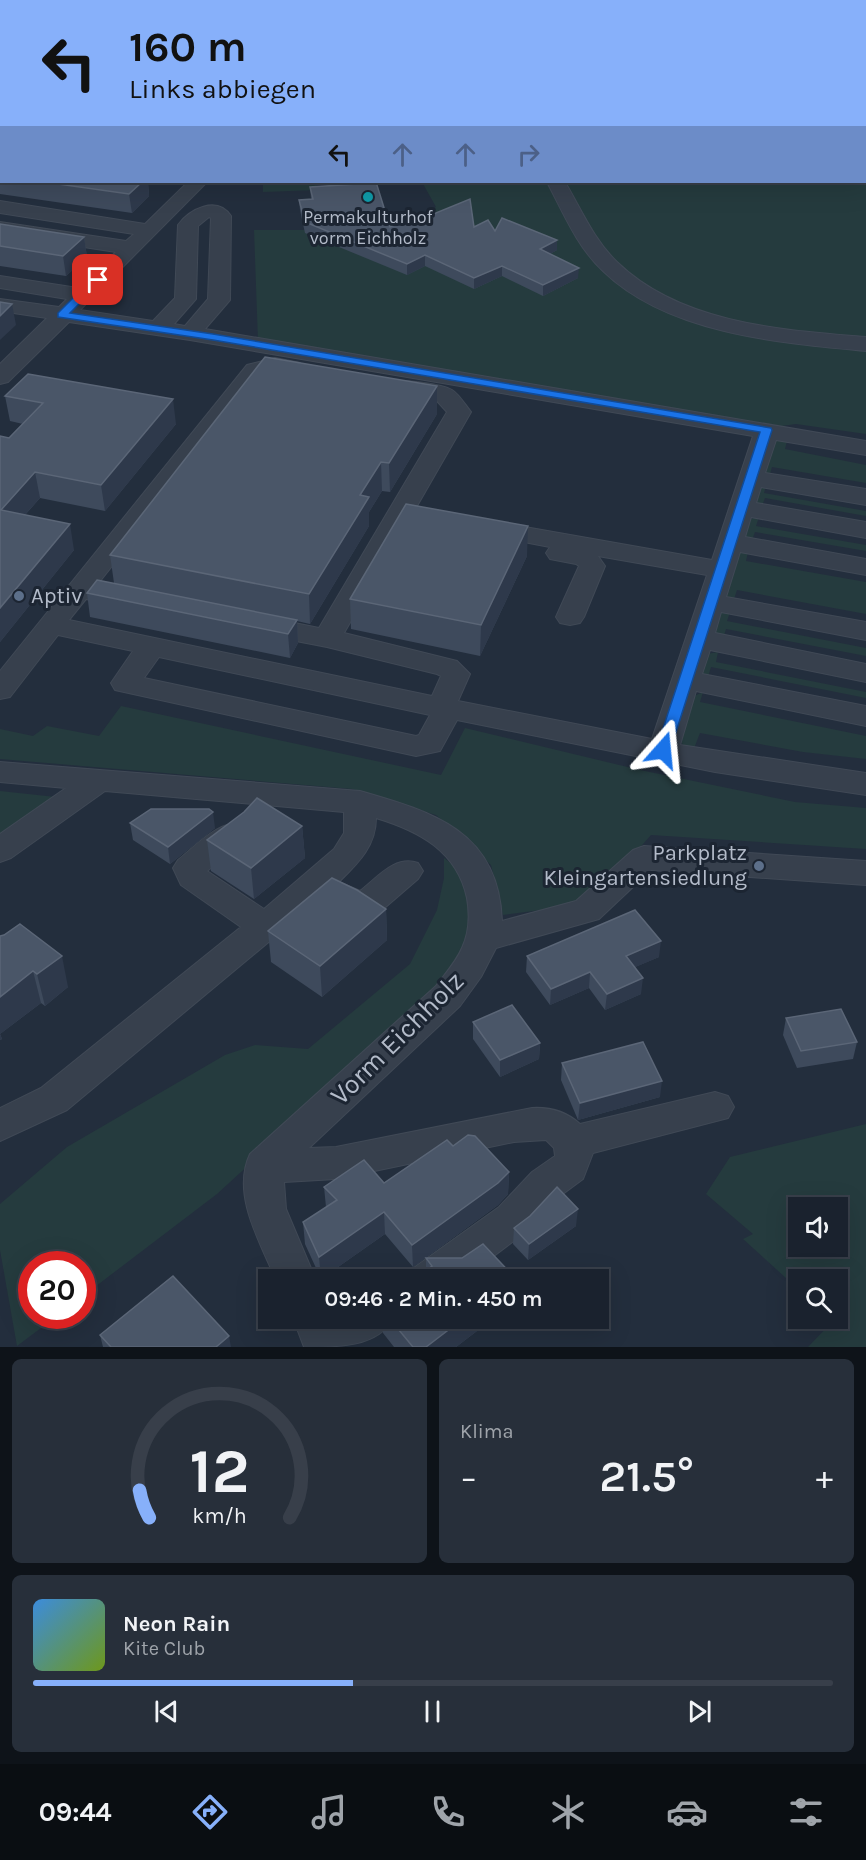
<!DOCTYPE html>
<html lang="de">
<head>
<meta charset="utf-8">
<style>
  body { margin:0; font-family:Karla,sans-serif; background:#272f3a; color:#f1f3f6; height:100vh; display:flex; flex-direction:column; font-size:22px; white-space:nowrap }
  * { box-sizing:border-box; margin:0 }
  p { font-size:20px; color:#9fa4aa }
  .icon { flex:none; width:33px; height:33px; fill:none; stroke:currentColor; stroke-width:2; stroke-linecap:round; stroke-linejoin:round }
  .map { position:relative; height:1347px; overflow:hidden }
  .panel { display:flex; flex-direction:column; gap:12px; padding:12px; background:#0e1319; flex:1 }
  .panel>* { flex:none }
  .top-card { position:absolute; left:0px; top:0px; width:867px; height:183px; box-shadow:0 6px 24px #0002,0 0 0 2px #383f4a; background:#87b0fa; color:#111; overflow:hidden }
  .tools { position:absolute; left:788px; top:1197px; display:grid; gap:12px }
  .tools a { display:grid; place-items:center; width:60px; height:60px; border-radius:0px; background:#1a222e; box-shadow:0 6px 24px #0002,0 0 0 2px #383f4a; font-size:30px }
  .speed { position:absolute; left:18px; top:1251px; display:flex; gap:12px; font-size:30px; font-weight:700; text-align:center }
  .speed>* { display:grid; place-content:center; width:78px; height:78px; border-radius:50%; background:#1a222e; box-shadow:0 6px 24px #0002,0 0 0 2px #383f4a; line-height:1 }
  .speed .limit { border:9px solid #d22; background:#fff; color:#111 }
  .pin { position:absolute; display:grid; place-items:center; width:51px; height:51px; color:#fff; margin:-26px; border-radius:12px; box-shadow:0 3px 9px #0006 }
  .me { position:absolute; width:66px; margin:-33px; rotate:18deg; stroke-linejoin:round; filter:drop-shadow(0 0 4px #0008) }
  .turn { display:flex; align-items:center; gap:21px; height:126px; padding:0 30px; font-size:27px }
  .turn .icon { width:78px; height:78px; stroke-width:2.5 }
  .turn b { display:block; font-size:42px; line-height:51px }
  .lanes { display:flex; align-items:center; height:57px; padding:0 30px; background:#0003; justify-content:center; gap:30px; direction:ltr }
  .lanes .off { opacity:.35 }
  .big { font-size:45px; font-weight:600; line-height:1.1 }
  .panel .tile { flex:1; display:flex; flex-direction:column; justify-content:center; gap:9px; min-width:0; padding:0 21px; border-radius:9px; background:#272f3a }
  .panel .dial { align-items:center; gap:0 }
  .dial svg { height:156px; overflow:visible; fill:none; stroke:#383f4a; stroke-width:7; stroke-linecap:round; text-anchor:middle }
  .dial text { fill:#f1f3f6; stroke:none }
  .song { display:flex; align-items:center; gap:18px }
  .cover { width:72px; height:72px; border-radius:9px; background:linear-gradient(135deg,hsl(210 70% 55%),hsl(80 70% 35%)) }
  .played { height:6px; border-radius:3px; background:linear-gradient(90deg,#87b0fa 40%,#383f4a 40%) }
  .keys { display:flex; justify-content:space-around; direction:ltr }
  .heat { display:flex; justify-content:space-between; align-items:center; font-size:33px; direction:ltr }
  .panel .tiles { flex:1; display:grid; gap:12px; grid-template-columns:1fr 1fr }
  .tile:last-child { grid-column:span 2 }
  .trip { position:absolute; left:258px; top:1269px; width:351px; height:60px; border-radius:0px; background:#1a222e; box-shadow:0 6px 24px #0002,0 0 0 2px #383f4a; font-weight:600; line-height:60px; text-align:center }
  .dock { display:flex; height:96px; justify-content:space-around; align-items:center; background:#0a0e12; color:#9fa4aa }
  .dock .icon { width:42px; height:42px }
  .dock .current { color:#87b0fa }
  .dock b { font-size:27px; color:#f1f3f6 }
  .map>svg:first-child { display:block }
</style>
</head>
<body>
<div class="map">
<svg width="866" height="1347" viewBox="0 0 866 1347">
  <rect width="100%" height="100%" fill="#232e3d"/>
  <g fill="#253b3e" fill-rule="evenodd">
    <path d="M201,0H866V434L796,424L781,426L258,341L254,230C317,229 377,236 436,207L422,182H866V2H199Z"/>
    <path d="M263,182H316L317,190L263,192Z"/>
    <path d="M788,437L785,449L866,465V483L772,467L770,474L764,472L772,440Z"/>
    <path d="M762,486H766L764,493L866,511V516L765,498L762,506L754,502L756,491Z"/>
    <path d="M759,517L756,526L866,545V551L755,532L752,540L743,535L750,519Z"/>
    <path d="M748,552L746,561L866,582V614L737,590L734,599L727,596L725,590L739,553Z"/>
    <path d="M724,612H730L727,621L866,648V656L726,629L723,639L714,634L719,614Z"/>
    <path d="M718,652L716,662L866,692V698L711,667L708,677L702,673L707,654Z"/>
    <path d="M703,692L700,702L866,736V759L803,752L700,733L693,751L687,750L679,739L692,697Z"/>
    <path d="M121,706L441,775L465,728L640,770L795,802L866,808V849L651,835L612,879L565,907L503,915L491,865L436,815L352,789L0,759V729L33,736L47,726L99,736Z"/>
    <path d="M0,791L56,797L3,834L0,833Z"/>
    <path d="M444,858L456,867L467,883L471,907L464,950L439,985L394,1032L217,1194L83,1296L82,1264H32V1316H57L17,1346L0,1250V1204L67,1147L225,1055L255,1045L308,1049L410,964L437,910L444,878Z"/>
    <path d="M866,1124V1347H808L832,1322L829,1319L837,1318V1280H798V1289L743,1239L753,1234L706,1194L730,1157ZM798,1208H837V1246H798Z"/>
  </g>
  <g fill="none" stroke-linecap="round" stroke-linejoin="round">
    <defs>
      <g id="minor">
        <path d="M483,0H499L483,2Z"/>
        <rect x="0" y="16" width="2" height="10"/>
        <path d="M188,182H207L80,310L153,321L175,298L178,225C189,209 217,195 231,216L230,300L205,329L866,441V455L776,440L765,473L866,489V505L761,487L756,503L866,522V538L751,517L745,537L866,559V575L740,552L726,597L866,622V640L721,612L715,633L866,664V682L710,650L702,674L866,706V726L696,691L680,745L866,773V795L715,772L457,720L440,751L416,756L115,690L111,683L133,651L58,635L10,697L0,699V671L247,365L275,358L300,363L303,368L300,373C287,376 276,372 263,375L97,585L137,593L141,599L137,605L127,607L86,599L69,620L432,696L441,676L437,674L327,647L260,634L250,631L246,625L250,619L260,616L319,628L447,412L437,401L391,392L388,387L391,382C402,379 442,384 452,390C459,394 466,406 471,412L344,633L457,661L470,674L458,701L652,739L707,575L598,556L605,566L584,617L580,623L570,625L560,623L556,617L579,566L576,564L550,559L546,553L550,547L482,534L478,529L482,524L491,521L712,560L753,436L190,340L69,322L8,382L0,384V364L47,318L0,311V299L59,307L67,299L0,288V276L78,288L116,252L0,234V222L126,241L134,234L0,213V201L145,224ZM209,217L211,218L208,299L185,326L174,324L196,299L198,226ZM159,657L430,715L419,735L416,736L144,678Z"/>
        <path d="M547,182H565C581,209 594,240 617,262C681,324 782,330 866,337V351C780,343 668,334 603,271C577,247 563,212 547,182Z"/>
        <path d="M0,762L360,791C433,812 499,831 502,921L576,901L633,850L644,846L866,861V885L651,870L599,919L496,948L481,977L460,1006L309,1148L336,1147L532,1108C550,1107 567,1112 580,1124L715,1092L728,1096L734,1107L728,1118L593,1153L583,1179L560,1196L527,1231L462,1280H409L415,1267L499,1207L532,1172L555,1156L554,1148L546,1140L514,1142L336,1179L284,1182L286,1209L316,1280H276C260,1242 231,1194 250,1154L436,986C445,974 456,962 462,948C469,933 470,915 467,898C457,851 419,831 376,818C376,847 357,864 337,884L341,883L360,891C378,877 395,855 418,863L423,871L418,879L374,917L362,920L350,917L329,904L325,895L67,1110L0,1141V1108L41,1088L241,927L181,885L173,868L178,860C197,845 221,817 246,825L251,833L246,841L207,871L264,909L334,849L344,833V812L105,791L11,858L0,862V834L66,788L0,782Z"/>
        <path d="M293,1318H334L335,1322L340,1318H394C377,1347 340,1347 304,1347Z"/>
      </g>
      <g id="highway">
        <path d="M151,0H169L150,2Z"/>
        <path d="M187,0H205L186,2Z"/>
        <path d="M0,140H2L0,154Z"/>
      </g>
    </defs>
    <use href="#minor" stroke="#404956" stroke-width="2"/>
    <use href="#highway" stroke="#424b58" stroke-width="1"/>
    <use href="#minor" fill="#37404d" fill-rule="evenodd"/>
    <use href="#highway" fill="#746854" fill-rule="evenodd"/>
  </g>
  <g fill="#3e4a5c">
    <path d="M0,0H96V2H2V15L0,14Z"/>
    <path d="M2,167V182H148L149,196L132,213L0,194V168Z"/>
    <path d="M353,182H376L390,227L414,222L474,227L495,231L557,250L550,254L578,278L543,296L502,276L474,289L425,266L407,275L305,233L300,210L299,200L311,199L310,187L354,184Z"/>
    <path d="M0,224L84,237L87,257L66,276L0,266Z"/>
    <path d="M5,396L176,424L105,511L40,498L25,515L74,550L0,642V436L9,438L23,424L10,421Z"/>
    <path d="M437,414L390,492L382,491L369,512V526L310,624L297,621L298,643L290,658L90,617L87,593L114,583L110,555Z"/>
    <path d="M527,556L480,656L351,629L350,599Z"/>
    <path d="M130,823L215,828L170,864L133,840Z"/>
    <path d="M302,826L305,858L254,899L211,871L207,840Z"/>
    <path d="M386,909L387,940L322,997L271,962L268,931Z"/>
    <path d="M0,936L68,987L45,1006L41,1003L0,1034L2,1039L0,1040Z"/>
    <path d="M527,956L659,957L635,967L641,994L605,1010L589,988L550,1005L526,972Z"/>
    <path d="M786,1018L857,1042L853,1059L797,1068L783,1035Z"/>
    <path d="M473,1022L540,1043L539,1059L500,1077L473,1039Z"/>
    <path d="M562,1063L660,1097L578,1120L561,1080Z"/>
    <path d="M453,1146L509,1172L508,1194L498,1205L413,1267L385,1234L321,1279L305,1244L303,1222L326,1207L324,1187L384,1183Z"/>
    <path d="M576,1226L528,1260L513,1244L514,1228Z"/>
    <path d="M426,1258L516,1280L426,1271Z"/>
    <path d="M383,1318H494L456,1347H394L383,1333Z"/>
    <path d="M100,1335L231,1347H103Z"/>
  </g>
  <g fill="#2e394b">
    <path d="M77,0H96V2H75Z"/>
    <path d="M142,182H148L149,196L132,213L129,194Z"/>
    <path d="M84,237L87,257L66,276L63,256Z"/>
    <path d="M557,240V250L539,260L540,249Z"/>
    <path d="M425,255V266L407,275V264Z"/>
    <path d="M502,266V276L474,289V278Z"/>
    <path d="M579,268L578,278L543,296V285Z"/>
    <path d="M12,304L16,325L0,340V316Z"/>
    <path d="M437,386V414L390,492L389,463Z"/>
    <path d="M173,399L176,424L105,511L101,485Z"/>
    <path d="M381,462L382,491L369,512V526L310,624L309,594L360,495Z"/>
    <path d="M35,472L40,498L6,536L1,510Z"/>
    <path d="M70,524L74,550L0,642V608Z"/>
    <path d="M528,526L527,556L480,656L481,625Z"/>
    <path d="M297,620L298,643L290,658L288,634Z"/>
    <path d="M213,812L215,828L170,864L168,847Z"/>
    <path d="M302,826L305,858L254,899L251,868Z"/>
    <path d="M386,909L387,940L322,997L320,966Z"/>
    <path d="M661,941L659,957L624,972L626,956Z"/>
    <path d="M62,956L68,987L45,1006L37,974Z"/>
    <path d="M33,971L41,1003L0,1034L2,1039L0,1040V997Z"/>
    <path d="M590,972L589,988L550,1005L551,989Z"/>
    <path d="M643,978L641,994L605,1010L607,994Z"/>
    <path d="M540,1043L539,1059L500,1077V1060Z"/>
    <path d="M662,1081L660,1097L578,1120L580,1103Z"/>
    <path d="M509,1172L508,1194L498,1205L413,1267L412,1245Z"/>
    <path d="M578,1209L576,1226L528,1260L529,1244Z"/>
    <path d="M384,1212L385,1234L321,1279L319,1257Z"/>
    <path d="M464,1318H494L456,1347H426Z"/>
    <path d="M229,1336L231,1347H216Z"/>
  </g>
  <g fill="#4a5668" stroke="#5b6677" stroke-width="1.5">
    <path d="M0,0H77L75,2H6Z"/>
    <path d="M2,167V175H0V168Z"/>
    <path d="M44,182H142L129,194Z"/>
    <path d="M356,182H376L390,227L407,220L414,222L470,199L474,227L488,220L495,231L502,218L557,240L540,249L579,268L543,285L502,266L474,278L425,255L407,264L305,222L299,200L313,199L310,187L357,184Z"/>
    <path d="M0,224L84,237L63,256L0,246Z"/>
    <path d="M0,302L12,304L0,316Z"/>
    <path d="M265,357L437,386L389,463L381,462L360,495L369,497L309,594L110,555Z"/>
    <path d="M28,374L173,399L101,485L35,472L1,510L70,524L0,608V436L9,438L43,403L5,396Z"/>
    <path d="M406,504L528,526L481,625L350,599Z"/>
    <path d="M97,580L297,620L288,634L87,593Z"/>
    <path d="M257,798L302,826L251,868L207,840L244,812Z"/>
    <path d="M151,809H209L213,812L168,847L130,823Z"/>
    <path d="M332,878L357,890L386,909L320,966L268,931Z"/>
    <path d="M635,910L661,941L626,956L643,978L607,994L590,972L551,989L527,956Z"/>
    <path d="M20,924L62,956L37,974L33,971L0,997V936L4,935Z"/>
    <path d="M512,1005L540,1043L500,1060L473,1022Z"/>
    <path d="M841,1009L857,1042L801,1051L786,1018Z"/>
    <path d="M643,1042L662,1081L580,1103L562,1063Z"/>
    <path d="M468,1135L475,1136L509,1172L498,1183L412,1245L384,1212L319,1257L303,1222L337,1200L324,1187L364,1160L384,1183L447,1140L453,1146Z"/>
    <path d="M557,1187L578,1209L529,1244L514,1228L530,1216Z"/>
    <path d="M483,1244L516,1279L414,1280L432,1266L426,1258H462Z"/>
    <path d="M173,1276L229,1336L216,1347H111L100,1335Z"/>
    <path d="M389,1318H464L426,1347H413Z"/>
  </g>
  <path fill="#1a73e8" stroke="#114b97" stroke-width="1.5" d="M94,277L103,280L70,313L213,334L771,428L772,430L669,754L663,755L656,750L760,432L213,340L58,317V313Z"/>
  <circle fill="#0f9aa8" stroke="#1c2532" stroke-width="2" cx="368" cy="197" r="6"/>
  <g fill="#5c6f8a" stroke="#1c2532" stroke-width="2">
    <circle cx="19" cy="596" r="6"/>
    <circle cx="759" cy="866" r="6"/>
  </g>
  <g text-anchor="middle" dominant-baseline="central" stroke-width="6" stroke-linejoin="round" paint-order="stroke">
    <g font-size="18" fill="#b3bbc9" stroke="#1c2532">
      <text x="368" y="217">Permakulturhof<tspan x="368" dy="21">vorm Eichholz</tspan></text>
    </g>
    <g font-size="22" fill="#b3bbc9" stroke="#1c2532" text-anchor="start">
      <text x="31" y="596">Aptiv</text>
      <text x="747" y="853" text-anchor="end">Parkplatz<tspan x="747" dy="25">Kleingartensiedlung</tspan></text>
    </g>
    <g font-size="27" fill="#b3bbc9" stroke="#1c2532">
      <text transform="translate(397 1038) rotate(-45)">Vorm Eichholz</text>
    </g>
  </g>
</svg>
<div class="tools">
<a><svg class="icon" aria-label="sound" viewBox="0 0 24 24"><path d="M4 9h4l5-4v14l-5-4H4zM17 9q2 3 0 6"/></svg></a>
<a><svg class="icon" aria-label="search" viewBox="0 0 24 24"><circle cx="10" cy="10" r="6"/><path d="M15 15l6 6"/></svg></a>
</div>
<div class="speed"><div class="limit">20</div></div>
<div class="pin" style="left:98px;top:280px;background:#d93025"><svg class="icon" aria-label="arrive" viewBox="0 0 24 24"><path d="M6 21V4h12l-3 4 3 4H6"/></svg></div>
<svg class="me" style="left:663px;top:750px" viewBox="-20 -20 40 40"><path d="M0-17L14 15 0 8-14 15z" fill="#1a73e8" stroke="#fff" stroke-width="4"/></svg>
<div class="trip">09:46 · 2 Min. · 450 m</div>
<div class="top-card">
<div class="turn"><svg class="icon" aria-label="left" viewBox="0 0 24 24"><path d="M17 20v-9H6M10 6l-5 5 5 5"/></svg><div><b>160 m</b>Links abbiegen</div></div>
<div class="lanes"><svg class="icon" aria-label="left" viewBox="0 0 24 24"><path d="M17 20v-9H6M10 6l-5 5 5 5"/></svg><svg class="icon off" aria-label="ahead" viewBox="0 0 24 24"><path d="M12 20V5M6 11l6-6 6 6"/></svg><svg class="icon off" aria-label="ahead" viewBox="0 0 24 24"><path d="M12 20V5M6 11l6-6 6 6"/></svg><svg class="icon off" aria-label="right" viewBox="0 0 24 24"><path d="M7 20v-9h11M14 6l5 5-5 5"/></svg></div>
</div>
</div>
<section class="panel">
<div class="tiles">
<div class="tile dial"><svg viewBox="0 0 100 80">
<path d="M14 69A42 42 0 1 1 86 69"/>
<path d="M14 69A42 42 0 0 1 9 55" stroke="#87b0fa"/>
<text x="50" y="56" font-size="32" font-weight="700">12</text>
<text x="50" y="72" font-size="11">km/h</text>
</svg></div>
<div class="tile"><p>Klima</p>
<div class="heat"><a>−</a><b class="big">21.5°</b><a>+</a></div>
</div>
<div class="tile">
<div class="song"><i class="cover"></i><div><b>Neon Rain</b><p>Kite Club</p></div></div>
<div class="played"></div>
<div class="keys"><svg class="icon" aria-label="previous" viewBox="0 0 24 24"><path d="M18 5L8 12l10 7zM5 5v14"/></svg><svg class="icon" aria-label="pause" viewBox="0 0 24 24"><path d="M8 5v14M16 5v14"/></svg><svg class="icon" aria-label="next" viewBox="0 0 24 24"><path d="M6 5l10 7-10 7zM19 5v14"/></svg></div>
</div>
</div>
</section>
<nav class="dock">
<b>09:44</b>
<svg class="icon current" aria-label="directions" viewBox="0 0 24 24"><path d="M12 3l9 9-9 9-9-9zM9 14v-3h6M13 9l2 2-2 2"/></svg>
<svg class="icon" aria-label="music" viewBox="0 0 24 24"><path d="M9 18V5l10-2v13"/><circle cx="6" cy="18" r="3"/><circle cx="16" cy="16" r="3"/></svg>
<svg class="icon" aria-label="phone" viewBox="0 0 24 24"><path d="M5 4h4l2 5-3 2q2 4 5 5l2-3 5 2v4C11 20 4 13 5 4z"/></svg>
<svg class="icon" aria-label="climate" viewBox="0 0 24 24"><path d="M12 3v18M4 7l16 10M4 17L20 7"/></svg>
<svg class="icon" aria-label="car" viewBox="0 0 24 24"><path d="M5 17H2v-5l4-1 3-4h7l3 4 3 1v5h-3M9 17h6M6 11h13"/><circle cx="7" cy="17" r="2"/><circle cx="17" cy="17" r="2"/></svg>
<svg class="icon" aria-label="filters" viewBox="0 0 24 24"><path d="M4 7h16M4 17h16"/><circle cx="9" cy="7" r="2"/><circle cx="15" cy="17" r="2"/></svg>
</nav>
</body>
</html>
